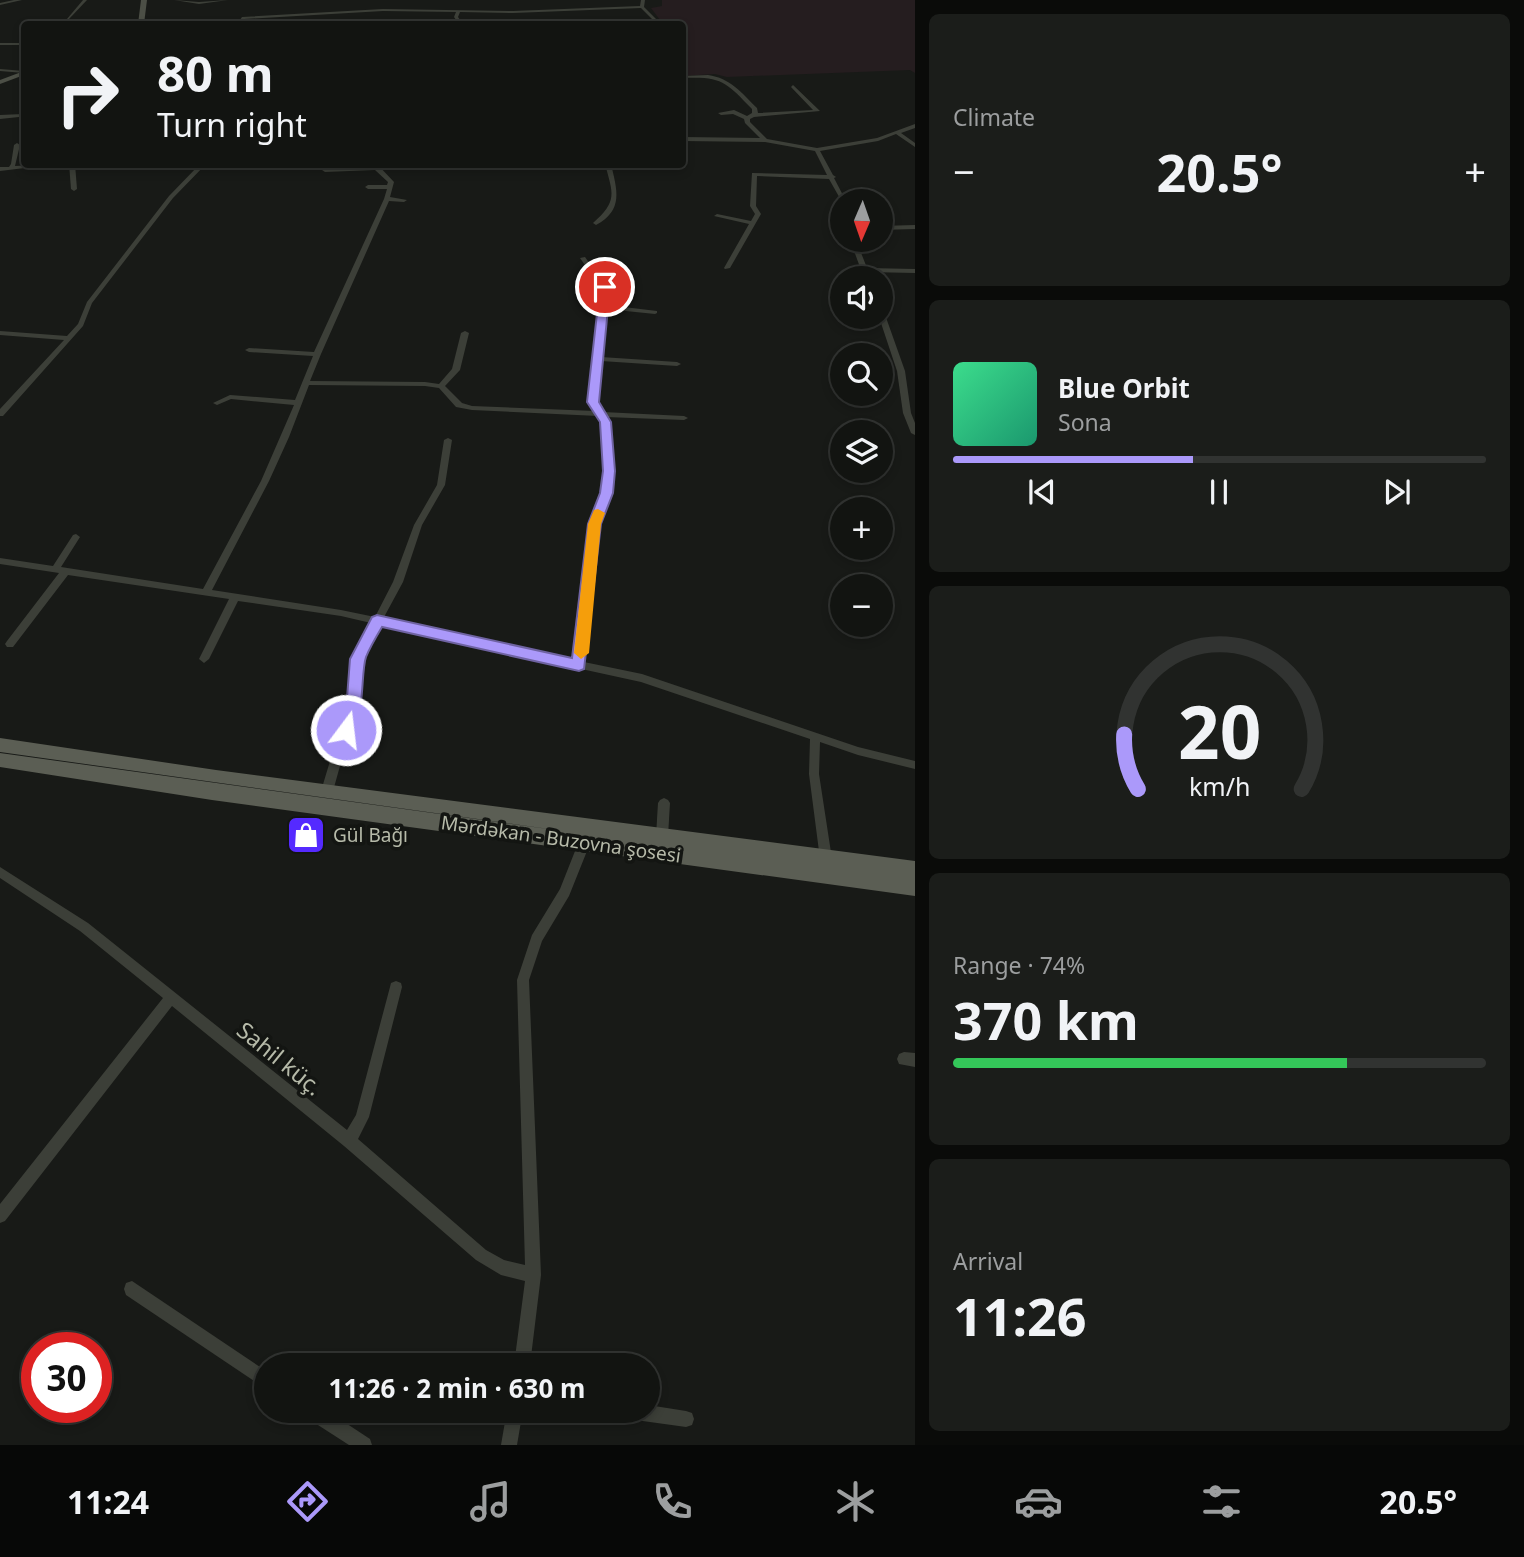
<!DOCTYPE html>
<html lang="en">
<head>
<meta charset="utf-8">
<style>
  body { margin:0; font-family:"Noto Sans",sans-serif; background:#1b1d1a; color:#f1f3f6; height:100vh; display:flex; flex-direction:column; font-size:26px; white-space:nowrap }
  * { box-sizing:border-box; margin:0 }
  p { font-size:23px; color:#9c9e9f }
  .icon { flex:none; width:38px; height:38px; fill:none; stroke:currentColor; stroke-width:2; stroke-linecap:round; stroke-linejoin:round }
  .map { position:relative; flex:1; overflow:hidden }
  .panel { display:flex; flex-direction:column; gap:14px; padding:14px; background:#0a0b09; width:609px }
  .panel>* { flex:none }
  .guide { position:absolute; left:21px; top:21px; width:665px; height:147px; border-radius:7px; box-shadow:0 4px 10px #0003,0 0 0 2px #313331; background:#121411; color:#f1f3f6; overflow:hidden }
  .needle { width:46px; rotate:182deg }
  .controls { position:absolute; left:830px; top:189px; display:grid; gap:14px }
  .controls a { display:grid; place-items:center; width:63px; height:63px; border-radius:50%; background:#121411; box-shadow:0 4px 10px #0003,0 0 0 2px #313331; font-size:35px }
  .speed { position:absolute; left:21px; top:1332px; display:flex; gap:14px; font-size:35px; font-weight:700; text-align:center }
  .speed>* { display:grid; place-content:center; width:91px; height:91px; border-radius:50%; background:#121411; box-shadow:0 4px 10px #0003,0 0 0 2px #313331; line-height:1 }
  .speed .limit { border:10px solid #d22; background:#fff; color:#111 }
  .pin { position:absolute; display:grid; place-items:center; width:60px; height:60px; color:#fff; margin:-30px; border:4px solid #fff; border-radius:50%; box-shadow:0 2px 7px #0007 }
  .me { position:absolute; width:77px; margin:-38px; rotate:15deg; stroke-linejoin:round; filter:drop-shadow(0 0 5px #0008) }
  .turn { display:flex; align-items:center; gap:24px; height:147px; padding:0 21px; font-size:32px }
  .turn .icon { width:91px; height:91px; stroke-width:2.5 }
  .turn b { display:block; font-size:49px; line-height:60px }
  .big { font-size:52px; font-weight:700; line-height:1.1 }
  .panel .widget { flex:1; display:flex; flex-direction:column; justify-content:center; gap:10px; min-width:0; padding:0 24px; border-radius:10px; background:#1b1d1a }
  .panel .dial { align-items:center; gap:0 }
  .dial svg { height:182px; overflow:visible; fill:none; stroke:#313331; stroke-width:7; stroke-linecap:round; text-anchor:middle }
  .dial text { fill:#f1f3f6; stroke:none }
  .song { display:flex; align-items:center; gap:21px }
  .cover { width:84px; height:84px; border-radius:10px; background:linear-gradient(135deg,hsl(150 70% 55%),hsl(160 70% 35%)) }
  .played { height:7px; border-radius:4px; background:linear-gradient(90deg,#ab99fa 45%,#313331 45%) }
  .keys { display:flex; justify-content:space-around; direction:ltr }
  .heat { display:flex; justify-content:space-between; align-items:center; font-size:38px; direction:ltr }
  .charge { height:10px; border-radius:5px; background:linear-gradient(90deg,#34c759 74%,#313331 0) }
  .trip { position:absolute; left:254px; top:1353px; width:406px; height:70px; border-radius:35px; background:#121411; box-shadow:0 4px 10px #0003,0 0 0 2px #313331; font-weight:700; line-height:70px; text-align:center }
  .dock { display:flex; height:112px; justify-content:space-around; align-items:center; background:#070807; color:#9c9e9f }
  .dock .icon { width:49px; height:49px }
  .dock .selected { color:#ab99fa }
  .dock b { font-size:32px; color:#f1f3f6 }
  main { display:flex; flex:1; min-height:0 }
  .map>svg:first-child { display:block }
</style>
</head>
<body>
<main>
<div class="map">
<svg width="915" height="1445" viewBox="0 0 915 1445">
  <rect width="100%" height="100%" fill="#181a17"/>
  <path fill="#251d1f" d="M662,0H915V73L910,70L727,77L715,74L683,76L682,24H663L651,8L662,6Z"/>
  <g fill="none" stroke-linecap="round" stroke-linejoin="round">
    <g fill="#3c3f38" fill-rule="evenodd">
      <path d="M14,0H22L0,5V3Z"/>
      <path d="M83,0H87L69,19H67Z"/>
      <path d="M174,0L199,2L228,0L199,4Z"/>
      <path d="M641,0H645L644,7L661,24H657L641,8L513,13L460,12L458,17L463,24H459L454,17L456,12L383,11L244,19L241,24H237L242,17L383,9L513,11L640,6Z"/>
      <rect x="0" y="43" width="24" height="2"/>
      <path d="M0,69L24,71V73L0,71Z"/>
      <path d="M708,75C730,78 742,93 757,108L758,113L813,110L791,87L793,85L820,111L754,117L750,119V122L767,139L817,148L877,138L915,124V128L901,133L915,143V147L896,134L878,141L820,151L833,175L836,177L834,178L846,201L842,202L829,179L757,176L756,206L761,214L730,268L725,269L724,268L749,224L714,216L717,214L751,221L755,214L750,206L752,173L827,175L815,151L765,142L682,141V137L760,138L745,123L744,119L733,114L721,115L718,113L734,110L747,116L752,113V109C726,82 722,76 682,78V76Z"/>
      <path d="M23,114L24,124L19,117L0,119V115Z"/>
      <path d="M17,143L20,145L15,166L58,164L0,171V167H9L11,164L14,145Z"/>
      <path d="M69,164H75L77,189L74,191L71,189Z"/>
      <path d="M200,164H206L173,198L92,303L83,326L3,416H0V409L64,340L0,335V331L67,336L78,324L87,302L169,196Z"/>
      <path d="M371,164H377L394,182L390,197L407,200L404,202L389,201L321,354L310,381L425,382L439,384L452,369L461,333L465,331L469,333L460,370L445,386L462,403L472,406L595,411L589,402L594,361L592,359L594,357L602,290L580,258L585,257L608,290L607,305L657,311V313L655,314L606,309L601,357L677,362L681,364L677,366L601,361L597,402L603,412L684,416L688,418L684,420L606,417L610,422L612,484L598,524L584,662L642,674L858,747L915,761V769L858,755L820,742L819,774L832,859L830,863L826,864L822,863L820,859L809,774L810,739L641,682L380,625L362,659L359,698L333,791L331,794L327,796L323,794L321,791L349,698L352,659L371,623L341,616L238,601L209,659L204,663L199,659L229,599L68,575L13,647H7L5,644L7,641L59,573L0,564V558L53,566L73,535L76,534L80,537L61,567L203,589L261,481L294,405L231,399L217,405L213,403L230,395L295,400L313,356L249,352L245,350L249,348L314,352L384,199L387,189H368L365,187L368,185H387L388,182L375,170L325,172L322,170L325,168L372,166ZM309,385L425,386L439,388L456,407L472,410L598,416L602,422L604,484L590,524L575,660L383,619L403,582L422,525L445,485L452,440L448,438L444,440L437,485L414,525L393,582L375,617L341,610L212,590L269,481L289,437Z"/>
      <path d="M605,164H611C617,190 624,210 596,225L593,223C618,201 613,194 605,164Z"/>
      <path d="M915,225V229L880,230V226Z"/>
      <path d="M850,240H856L867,268L915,269V273L868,272L870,278H864Z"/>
      <path d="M880,307L883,309L905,371L911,413L915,423V435L911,433L903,413L897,371L879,317Z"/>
      <path d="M664,798L668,800L670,803L668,836L666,839L662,841L658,839L656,836L658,803L660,800Z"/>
      <path d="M585,836L589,838L591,841L569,896L542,941L529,980L541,1275L530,1365H514L525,1281L501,1275L476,1260L344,1146L172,1006L5,1221L0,1223V1204L163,998L80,931L0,878V867L88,923L347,1130L356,1115L390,987L391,983L396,981L401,983L402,987L369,1117L358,1139L486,1250L504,1260L525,1265L517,980L532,935L560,889L579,841L581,838Z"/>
      <path d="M904,1052L915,1053V1067L899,1064L897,1059L899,1054Z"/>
      <path d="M132,1281L266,1371V1389L126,1295L124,1289L126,1283Z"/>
      <path d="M648,1405L686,1411L692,1413L694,1419L692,1425L686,1427L621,1418L615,1416L613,1410H648Z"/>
      <path d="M302,1410H326L370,1439L372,1445H349L304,1416Z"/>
      <path d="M507,1410H523L517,1445H501Z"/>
    </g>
    <g fill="#4c4f46" fill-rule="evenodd">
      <path d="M141,0H147L144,24H138Z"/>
      <path d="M24,71V75L0,84V80Z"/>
    </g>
    <path fill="#5b5e54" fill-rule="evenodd" d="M0,738L216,770L915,861V896L212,800L0,767V753L563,831L0,752Z"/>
  </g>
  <path fill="#ab99fa" stroke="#6f63a2" stroke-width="2" d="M605,284L610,287L599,402L611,422L615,471L613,493L601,524L584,669L579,671L382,627C376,637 370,647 366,657C360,674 366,730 346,737L340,735L338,730L347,698L350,659L372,617L377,615L572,658L588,524L600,493L603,471L600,422L587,402L600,287Z"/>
  <path fill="#f59e0b" d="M598,509L605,513L601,524L589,653L581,659L574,653L588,524L594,510Z"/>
  <defs>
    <symbol id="shop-square" viewBox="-11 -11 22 22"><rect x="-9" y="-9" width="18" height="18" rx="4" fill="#552aff" stroke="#131512"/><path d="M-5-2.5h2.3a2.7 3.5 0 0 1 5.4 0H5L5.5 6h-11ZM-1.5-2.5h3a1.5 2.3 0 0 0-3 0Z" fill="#fff"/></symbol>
  </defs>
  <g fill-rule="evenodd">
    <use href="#shop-square" x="284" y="813" width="44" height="44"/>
  </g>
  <g text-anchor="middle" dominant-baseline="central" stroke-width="7" stroke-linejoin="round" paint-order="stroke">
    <g font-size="19" fill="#b6baa9" stroke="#131512" text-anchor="start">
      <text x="333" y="835">Gül Bağı</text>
    </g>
    <g font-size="19" fill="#b6baa9" stroke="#131512">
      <text transform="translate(561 839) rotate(8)">Mərdəkan - Buzovna şosesi</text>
    </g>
    <g font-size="23" fill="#b6baa9" stroke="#131512">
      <text transform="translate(280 1058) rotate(39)">Sahil küç.</text>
    </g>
  </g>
</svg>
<div class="controls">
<a><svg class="needle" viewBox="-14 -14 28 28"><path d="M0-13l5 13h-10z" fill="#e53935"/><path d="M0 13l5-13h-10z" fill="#9c9e9f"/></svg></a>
<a><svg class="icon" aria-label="sound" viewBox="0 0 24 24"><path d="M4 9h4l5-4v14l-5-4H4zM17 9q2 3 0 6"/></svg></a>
<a><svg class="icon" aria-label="search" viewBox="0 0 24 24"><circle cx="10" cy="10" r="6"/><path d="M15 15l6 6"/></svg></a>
<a><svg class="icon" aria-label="layers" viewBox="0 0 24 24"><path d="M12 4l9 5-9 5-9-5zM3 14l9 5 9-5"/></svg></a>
<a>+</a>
<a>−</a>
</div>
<div class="speed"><div class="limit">30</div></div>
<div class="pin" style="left:605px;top:287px;background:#d93025"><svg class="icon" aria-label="arrive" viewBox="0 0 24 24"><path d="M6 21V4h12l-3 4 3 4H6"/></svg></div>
<svg class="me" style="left:346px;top:730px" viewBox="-20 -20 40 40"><circle r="17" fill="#ab99fa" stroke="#fff" stroke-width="3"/><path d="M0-11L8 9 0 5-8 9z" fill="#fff"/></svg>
<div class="trip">11:26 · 2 min · 630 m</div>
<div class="guide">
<div class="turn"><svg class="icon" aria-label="right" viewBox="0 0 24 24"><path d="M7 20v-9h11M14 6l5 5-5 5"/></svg><div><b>80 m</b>Turn right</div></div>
</div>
</div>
<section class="panel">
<div class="widget"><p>Climate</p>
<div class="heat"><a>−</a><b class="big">20.5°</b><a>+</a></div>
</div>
<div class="widget">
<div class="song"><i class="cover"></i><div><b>Blue Orbit</b><p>Sona</p></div></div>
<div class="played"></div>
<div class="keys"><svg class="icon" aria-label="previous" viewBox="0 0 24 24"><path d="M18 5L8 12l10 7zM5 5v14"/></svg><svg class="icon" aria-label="pause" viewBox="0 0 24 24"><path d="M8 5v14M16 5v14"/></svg><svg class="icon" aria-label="next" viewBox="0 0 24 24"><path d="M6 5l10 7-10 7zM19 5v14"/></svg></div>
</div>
<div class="widget dial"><svg viewBox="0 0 100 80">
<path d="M14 69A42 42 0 1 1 86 69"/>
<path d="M14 69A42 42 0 0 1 8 45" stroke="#ab99fa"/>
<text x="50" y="56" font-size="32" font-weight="700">20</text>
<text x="50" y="72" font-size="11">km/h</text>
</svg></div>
<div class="widget"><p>Range · 74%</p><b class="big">370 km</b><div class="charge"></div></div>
<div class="widget"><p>Arrival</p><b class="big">11:26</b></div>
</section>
</main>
<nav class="dock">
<b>11:24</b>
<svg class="icon selected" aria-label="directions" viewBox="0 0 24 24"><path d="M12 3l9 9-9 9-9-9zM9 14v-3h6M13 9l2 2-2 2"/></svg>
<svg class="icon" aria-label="music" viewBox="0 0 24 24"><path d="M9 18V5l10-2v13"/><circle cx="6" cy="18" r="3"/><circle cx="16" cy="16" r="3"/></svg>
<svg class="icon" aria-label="phone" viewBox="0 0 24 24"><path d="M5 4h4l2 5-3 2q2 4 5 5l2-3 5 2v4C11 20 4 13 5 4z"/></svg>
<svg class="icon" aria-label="climate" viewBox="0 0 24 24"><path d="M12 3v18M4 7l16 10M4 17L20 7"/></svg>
<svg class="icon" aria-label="car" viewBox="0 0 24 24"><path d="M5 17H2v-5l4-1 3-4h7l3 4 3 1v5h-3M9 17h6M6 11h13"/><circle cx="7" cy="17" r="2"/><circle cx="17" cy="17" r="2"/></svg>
<svg class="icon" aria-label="filters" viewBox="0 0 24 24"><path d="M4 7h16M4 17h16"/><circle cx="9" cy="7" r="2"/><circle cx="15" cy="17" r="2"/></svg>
<b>20.5°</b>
</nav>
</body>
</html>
